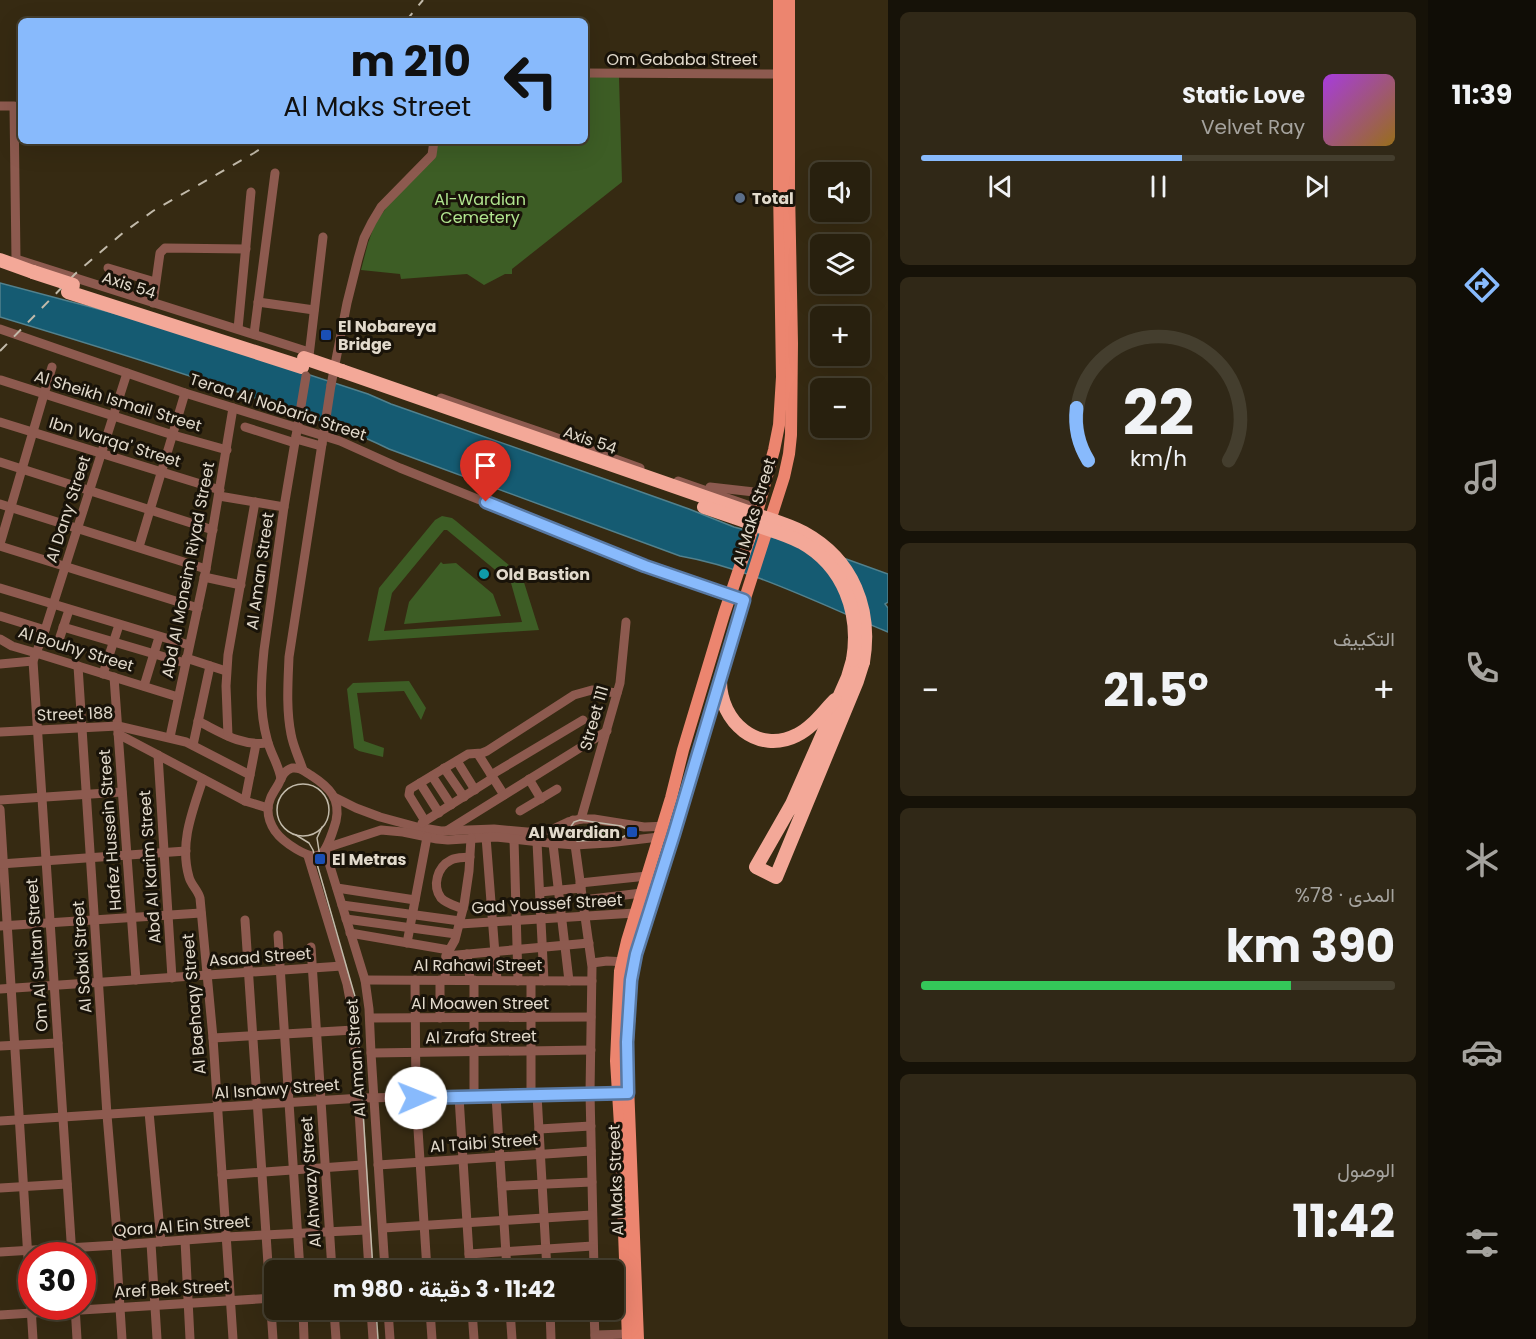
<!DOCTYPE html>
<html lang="ar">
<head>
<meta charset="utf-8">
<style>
  body { margin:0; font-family:Poppins,Vazirmatn,sans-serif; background:#302817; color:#f1f3f6; direction:rtl; height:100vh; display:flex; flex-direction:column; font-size:22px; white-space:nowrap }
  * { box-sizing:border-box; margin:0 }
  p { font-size:20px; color:#a5a39e }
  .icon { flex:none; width:33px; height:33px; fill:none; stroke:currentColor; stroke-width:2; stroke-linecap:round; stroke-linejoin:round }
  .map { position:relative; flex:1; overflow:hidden; direction:ltr }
  .drawer { display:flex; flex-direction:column; gap:12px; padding:12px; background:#161208; width:540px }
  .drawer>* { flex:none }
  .hud { position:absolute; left:18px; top:18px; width:570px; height:126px; border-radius:9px; box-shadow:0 6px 24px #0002,0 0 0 2px #443e2e; direction:rtl; background:#88bafc; color:#111; overflow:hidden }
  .controls { position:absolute; left:810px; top:162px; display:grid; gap:12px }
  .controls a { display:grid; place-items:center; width:60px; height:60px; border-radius:9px; background:#28200e; box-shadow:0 6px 24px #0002,0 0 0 2px #443e2e; font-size:30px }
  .speed { position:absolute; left:18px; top:1242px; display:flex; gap:12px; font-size:30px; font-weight:700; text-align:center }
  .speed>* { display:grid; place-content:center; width:78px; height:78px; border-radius:50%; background:#28200e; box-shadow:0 6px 24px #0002,0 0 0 2px #443e2e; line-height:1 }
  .speed .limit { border:9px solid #d22; background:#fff; color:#111 }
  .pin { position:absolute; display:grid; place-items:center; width:51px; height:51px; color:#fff; margin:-62px -26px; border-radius:50% 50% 50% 0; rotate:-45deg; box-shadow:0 0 6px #0007 }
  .pin .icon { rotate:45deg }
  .me { position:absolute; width:66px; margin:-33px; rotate:89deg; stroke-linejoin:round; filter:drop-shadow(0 0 4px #0008) }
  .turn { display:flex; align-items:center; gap:21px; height:126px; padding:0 18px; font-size:27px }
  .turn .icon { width:78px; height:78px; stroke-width:2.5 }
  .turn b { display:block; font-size:42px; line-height:51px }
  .big { font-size:45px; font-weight:700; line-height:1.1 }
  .drawer .card { flex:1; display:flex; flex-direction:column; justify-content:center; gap:9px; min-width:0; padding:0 21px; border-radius:9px; background:#302817 }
  .drawer .dial { align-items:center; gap:0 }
  .dial svg { height:156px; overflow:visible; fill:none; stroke:#443e2e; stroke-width:7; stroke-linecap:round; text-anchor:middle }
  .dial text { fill:#f1f3f6; stroke:none }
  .song { display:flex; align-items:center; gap:18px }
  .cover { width:72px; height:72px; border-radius:9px; background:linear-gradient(135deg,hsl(280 70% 55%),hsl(40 70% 35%)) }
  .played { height:6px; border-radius:3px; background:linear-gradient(90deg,#88bafc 55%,#443e2e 55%) }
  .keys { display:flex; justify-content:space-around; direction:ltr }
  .heat { display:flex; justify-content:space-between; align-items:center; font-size:33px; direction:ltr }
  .charge { height:9px; border-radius:4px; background:linear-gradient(90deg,#34c759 78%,#443e2e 0) }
  .trip { position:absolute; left:264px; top:1260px; width:360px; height:60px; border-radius:9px; background:#28200e; box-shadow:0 6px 24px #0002,0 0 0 2px #443e2e; font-weight:700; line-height:60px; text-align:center; direction:rtl }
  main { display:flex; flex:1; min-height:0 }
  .dock { display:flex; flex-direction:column; width:108px; justify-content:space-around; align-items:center; background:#100d06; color:#a5a39e }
  .dock .icon { width:42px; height:42px }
  .dock .current { color:#88bafc }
  .dock b { font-size:27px; color:#f1f3f6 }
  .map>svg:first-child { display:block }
</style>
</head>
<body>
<main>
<nav class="dock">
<b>11:39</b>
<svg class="icon current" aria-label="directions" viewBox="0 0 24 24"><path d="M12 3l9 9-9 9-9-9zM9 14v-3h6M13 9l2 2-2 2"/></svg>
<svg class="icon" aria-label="music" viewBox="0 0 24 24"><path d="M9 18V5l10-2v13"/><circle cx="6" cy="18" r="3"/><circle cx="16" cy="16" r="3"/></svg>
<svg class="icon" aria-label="phone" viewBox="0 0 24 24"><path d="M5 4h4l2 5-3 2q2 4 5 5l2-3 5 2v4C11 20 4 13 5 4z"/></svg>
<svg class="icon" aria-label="climate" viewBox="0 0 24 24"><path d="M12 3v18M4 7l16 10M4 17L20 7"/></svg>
<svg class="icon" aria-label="car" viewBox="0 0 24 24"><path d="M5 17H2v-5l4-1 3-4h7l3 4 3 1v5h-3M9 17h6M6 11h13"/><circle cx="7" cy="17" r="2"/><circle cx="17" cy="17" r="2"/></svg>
<svg class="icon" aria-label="filters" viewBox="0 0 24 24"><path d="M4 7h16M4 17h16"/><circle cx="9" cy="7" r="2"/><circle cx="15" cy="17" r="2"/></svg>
</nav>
<section class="drawer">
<div class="card">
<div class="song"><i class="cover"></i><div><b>Static Love</b><p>Velvet Ray</p></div></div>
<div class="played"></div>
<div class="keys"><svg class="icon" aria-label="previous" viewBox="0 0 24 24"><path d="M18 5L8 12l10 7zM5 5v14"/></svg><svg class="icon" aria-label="pause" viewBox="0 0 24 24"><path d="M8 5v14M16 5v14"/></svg><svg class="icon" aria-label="next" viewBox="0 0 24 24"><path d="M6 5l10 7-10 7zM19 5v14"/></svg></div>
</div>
<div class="card dial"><svg viewBox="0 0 100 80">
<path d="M14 69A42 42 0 1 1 86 69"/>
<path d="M14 69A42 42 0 0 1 8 42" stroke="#88bafc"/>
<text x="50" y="56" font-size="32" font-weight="700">22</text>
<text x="50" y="72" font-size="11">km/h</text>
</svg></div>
<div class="card"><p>التكييف</p>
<div class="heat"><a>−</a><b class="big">21.5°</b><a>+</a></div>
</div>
<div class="card"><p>المدى · 78%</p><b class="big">390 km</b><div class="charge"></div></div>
<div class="card"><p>الوصول</p><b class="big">11:42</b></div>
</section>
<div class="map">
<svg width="888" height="1339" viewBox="0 0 888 1339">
  <rect width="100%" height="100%" fill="#362a12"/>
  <g fill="#3d5d25" fill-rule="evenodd">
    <path d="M585,75L619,77L622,182L512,269V274H505L484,285L467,274L401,279L400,274L361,270L368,243L375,224L386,208L434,157L436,141H585Z"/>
    <path d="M442,516L452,518L456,521L522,576L539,630L368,641L379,588L435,520ZM444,530H447L511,583L522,622L384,631L392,593Z"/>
    <path d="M441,562L443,564L456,563L493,594L501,616L404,624L409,602Z"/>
    <path d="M409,681L426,708L421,720L404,691L357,693L364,741L384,748L383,757L359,751L354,748L347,689L353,683Z"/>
    <path d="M581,826L616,829L619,830L620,834L619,837L616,838L582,839L578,837L576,832L577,828Z"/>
  </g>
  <path fill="#155b72" stroke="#52818d" stroke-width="1.5" d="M0,283L151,323L368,394L391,404L599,477L689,509L734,527L824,551L888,574V602L885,604L888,608V632C822,605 750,568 680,556L389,449C351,430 310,417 270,403C181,372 90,344 0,317Z"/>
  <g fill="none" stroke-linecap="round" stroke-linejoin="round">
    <g stroke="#8d5a4f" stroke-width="9">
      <path d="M585,73L780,74"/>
      <path d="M0,106H14L16,259L309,352"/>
      <path d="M108,268L155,282"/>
      <path d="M258,302L314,310"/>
      <path d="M153,303L160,253L165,248L246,249"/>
      <path d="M0,329L185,393L340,441L400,468L645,566L744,600"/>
      <path d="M238,329L251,192"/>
      <path d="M254,334L275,173"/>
      <path d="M309,356L323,237"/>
      <path d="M1,380L173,435L227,450"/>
      <path d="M331,385L347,303L358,259L364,238L372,222L381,207L432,155L434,141"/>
      <path d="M441,398L549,435L640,468"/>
      <path d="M0,422L220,490"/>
      <path d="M245,427L295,443"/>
      <path d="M296,439L321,446"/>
      <path d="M0,462L213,530"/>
      <path d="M678,481L756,508"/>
      <path d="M710,487L763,493"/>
      <path d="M219,496L284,507"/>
      <path d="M0,504L206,569"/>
      <path d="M0,544L52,367"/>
      <path d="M0,546L198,608"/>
      <path d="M139,547L185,393"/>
      <path d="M204,577L241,585"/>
      <path d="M0,588L189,645"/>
      <path d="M0,616L45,630"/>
      <path d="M63,627L185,663"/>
      <path d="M0,639L12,646L36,653L178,697"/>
      <path d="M59,640L69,610"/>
      <path d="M186,658L226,671"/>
      <path d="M0,664L33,661"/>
      <path d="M78,666L107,1115L118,1245"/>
      <path d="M103,674L119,625"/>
      <path d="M114,677L136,980"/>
      <path d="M144,686L159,637"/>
      <path d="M198,721C222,733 240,746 268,743"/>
      <path d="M0,732L118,726L186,742L250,775"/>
      <path d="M118,734L245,801L268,808"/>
      <path d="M228,736L226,686L228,655L255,502"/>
      <path d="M170,737L206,569L233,408"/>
      <path d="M193,745L210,666"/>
      <path d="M478,754L504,795"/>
      <path d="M158,755L172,978"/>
      <path d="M457,761L475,790"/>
      <path d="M292,768C301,767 305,772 312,776C329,787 341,799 336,821C334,828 327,850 321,854C310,862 282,841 275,831C271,825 268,818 268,810C268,800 273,793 278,785C282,777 283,771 292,768Z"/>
      <path d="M444,768L464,797"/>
      <path d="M303,770C299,758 293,746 291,734C286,709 288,682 289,657L322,444"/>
      <path d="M491,775L583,720"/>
      <path d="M432,776L451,805"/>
      <path d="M203,779C193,810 179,843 189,877C191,885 198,890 200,898L213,1038L233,1339"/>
      <path d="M281,779C279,765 270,753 267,739C259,710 261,680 264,650L284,507L296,436"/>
      <path d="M529,779L541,799"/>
      <path d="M420,783L439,813"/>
      <path d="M334,797L356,808L380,817L417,827L441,831L494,829L527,832H541L553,829L568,822L581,819H594L644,827L668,826"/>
      <path d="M0,800L122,792"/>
      <path d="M245,801L256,744"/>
      <path d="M0,809L33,1339"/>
      <path d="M520,811L557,789"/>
      <path d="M581,819L620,683L626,622"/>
      <path d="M573,820C566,828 567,838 575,845L592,967L590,1093L594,1270"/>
      <path d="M425,821L409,795L410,789L468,754L482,753L487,751L574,695L592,690L617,693"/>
      <path d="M422,823L493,778"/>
      <path d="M448,830L607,731"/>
      <path d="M486,837L497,980"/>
      <path d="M514,839L518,981"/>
      <path d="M537,842L544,981"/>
      <path d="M553,844L569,981"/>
      <path d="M326,848L381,830L403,832L437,839L448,840L496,837L549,843L575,845L608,843L659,837L669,834L676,828"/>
      <path d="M325,850L365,980L369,1009L371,1053L385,1270"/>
      <path d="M308,856L347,984L353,1016L369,1270"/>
      <path d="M0,864L186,851"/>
      <path d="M580,883L647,876"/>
      <path d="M337,888L415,900"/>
      <path d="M540,892L581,888"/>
      <path d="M583,900L642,893"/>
      <path d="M342,905L460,921"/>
      <path d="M463,909C456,906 447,904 441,898C432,886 437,867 451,860C457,857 464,858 470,857"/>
      <path d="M346,919L456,934"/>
      <path d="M245,920L273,1339"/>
      <path d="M460,924L635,913"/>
      <path d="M0,926L201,913"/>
      <path d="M350,933L449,950"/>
      <path d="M278,935L300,1270"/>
      <path d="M407,943L427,837"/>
      <path d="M311,947L332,1270"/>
      <path d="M467,954L470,980"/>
      <path d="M446,956L589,943"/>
      <path d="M592,963L607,961L628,962"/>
      <path d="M365,980L592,981"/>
      <path d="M415,980L416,1098L427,1270"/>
      <path d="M440,980V1018"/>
      <path d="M445,980L446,956L455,940L464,905L469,871L471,838"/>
      <path d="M474,980V1096"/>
      <path d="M531,981V1095"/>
      <path d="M0,989L342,966"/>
      <path d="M370,1018L591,1017"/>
      <path d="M213,1038L354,1030"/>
      <path d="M0,1046L58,1043"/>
      <path d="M371,1053L591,1050"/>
      <path d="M537,1095L547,1270"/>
      <path d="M496,1096L507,1270"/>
      <path d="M459,1097L470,1270"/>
      <path d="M149,1112L161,1242"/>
      <path d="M0,1121L362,1098L622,1093"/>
      <path d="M539,1129L591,1126"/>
      <path d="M378,1165L591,1151"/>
      <path d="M222,1175L362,1165"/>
      <path d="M502,1186L592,1182"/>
      <path d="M0,1188L67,1184"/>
      <path d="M383,1228L592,1215"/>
      <path d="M185,1240L190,1339"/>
      <path d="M151,1243L157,1339"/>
      <path d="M116,1245L122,1339"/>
      <path d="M0,1252L118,1245L226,1237L366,1230"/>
      <path d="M469,1254L593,1246"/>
      <path d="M72,1256L33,661L45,630L127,373"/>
      <path d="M614,1277L626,1276"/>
      <path d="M75,1306L77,1339"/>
      <path d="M303,1310L304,1339"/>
      <path d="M334,1310L336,1339"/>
      <path d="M371,1310L373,1339"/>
      <path d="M388,1310L390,1339"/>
      <path d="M430,1310L432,1339"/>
      <path d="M472,1310L474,1339"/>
      <path d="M510,1310L512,1339"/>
      <path d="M550,1310L551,1339"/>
      <path d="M594,1310L595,1339"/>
      <path d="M0,1315L274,1298"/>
      <path d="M595,1335L628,1334"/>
    </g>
    <g stroke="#ec856f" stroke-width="12">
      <path d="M628,1339L620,1125L616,1061L620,971L627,941L671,798L683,750L724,614L752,531L774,450L779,425L782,377L779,187V0"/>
      <path d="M638,1339L627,1059L632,971L639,945L674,834L739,617L784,477L789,454L791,435L792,343L789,189V0"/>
    </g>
    <g stroke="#f3a898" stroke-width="14">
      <path d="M0,260L33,272"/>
      <path d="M68,292L302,367"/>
      <path d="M342,371L748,512"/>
      <path d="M704,507L745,521"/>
      <path d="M853,660L848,677L792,804L756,867L776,877L857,681L863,662"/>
      <path d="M720,681C720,722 758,755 797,735C812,728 823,712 835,700"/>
    </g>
    <g stroke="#c2baaa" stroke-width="1.5">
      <circle cx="303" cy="810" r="26"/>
      <path d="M580,820L621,826L632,832L619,839L577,841L571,837L570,828L574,822Z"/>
      <path d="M296,835L309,843L313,850L356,1000L373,1270"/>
      <path d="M320,857L317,838L322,827"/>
      <path d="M376,1310L378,1339"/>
    </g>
    <g stroke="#c2baaa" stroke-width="2" stroke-dasharray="10 10" stroke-linecap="butt">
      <path d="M406,21L423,0"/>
      <path d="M0,351L75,274L124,232L153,211L254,153L272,141"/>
    </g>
    <g stroke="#8d5a4f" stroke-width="9">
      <path d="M296,436L306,376"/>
      <path d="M322,444L331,385"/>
    </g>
    <g stroke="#f3a898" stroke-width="14">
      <path d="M33,272L73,285"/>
      <path d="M304,358L342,371"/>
      <path d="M748,512C767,519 787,524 804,533C853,560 872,609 863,662"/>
      <path d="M745,521C763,528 784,533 801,542C844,566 861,613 853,660"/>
    </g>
  </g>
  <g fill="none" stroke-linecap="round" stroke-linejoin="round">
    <defs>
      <path id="route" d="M416,1098L628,1093L627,1042L631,980L636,954L674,834L744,600L645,566L486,502"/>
    </defs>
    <use href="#route" stroke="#5879a4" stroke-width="15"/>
    <use href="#route" stroke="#88bafc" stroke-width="10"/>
  </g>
  <circle fill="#5c6f8a" stroke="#191309" stroke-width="2" cx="740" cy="198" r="6"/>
  <g fill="#1a4fb4" stroke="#191309" stroke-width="2">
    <rect x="320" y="329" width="12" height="12" rx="3"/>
    <rect x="626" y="826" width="12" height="12" rx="3"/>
    <rect x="314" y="853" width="12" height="12" rx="3"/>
  </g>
  <circle fill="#0f9aa8" stroke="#191309" stroke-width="2" cx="484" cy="574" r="6"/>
  <g text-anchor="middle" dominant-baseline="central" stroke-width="6" stroke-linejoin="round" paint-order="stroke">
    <g font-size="16" fill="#e2dacc" stroke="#191309">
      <text x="682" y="59">Om Gababa Street</text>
      <text transform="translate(129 285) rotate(18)">Axis 54</text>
      <text transform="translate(118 401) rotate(17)">Al Sheikh Ismail Street</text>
      <text transform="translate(278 407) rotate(18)">Teraa Al Nobaria Street</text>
      <text transform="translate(590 440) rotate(19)">Axis 54</text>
      <text transform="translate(115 442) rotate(17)">Ibn Warqa' Street</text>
      <text transform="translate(68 509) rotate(-72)">Al Dany Street</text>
      <text transform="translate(754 512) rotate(-73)">Al Maks Street</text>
      <text transform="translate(188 570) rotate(-79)">Abd Al Moneim Riyad Street</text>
      <text transform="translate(260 571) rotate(-82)">Al Aman Street</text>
      <text transform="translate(76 649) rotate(17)">Al Bouhy Street</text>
      <text transform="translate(75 714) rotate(-2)">Street 188</text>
      <text transform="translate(594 718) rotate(-74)">Street 111</text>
      <text transform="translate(110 830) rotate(-94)">Hafez Hussein Street</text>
      <text transform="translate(150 867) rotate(-94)">Abd Al Karim Street</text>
      <text transform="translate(547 904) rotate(-3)">Gad Youssef Street</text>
      <text transform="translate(37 955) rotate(-94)">Om Al Sultan Street</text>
      <text transform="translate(82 957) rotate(-94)">Al Sobki Street</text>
      <text transform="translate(260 957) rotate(-4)">Asaad Street</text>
      <text x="478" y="965">Al Rahawi Street</text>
      <text x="480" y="1003">Al Moawen Street</text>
      <text transform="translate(194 1004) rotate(-95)">Al Baehaqy Street</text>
      <text transform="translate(481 1037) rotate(-1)">Al Zrafa Street</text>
      <text transform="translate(356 1058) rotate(-94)">Al Aman Street</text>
      <text transform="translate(277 1089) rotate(-4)">Al Isnawy Street</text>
      <text transform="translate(484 1143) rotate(-4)">Al Taibi Street</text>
      <text transform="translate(616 1180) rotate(-92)">Al Maks Street</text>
      <text transform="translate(311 1182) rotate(-94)">Al Ahwazy Street</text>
      <text transform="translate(182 1226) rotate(-4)">Qora Al Ein Street</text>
      <text transform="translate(172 1289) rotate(-3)">Aref Bek Street</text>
    </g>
    <g font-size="16" font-weight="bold" fill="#e2dacc" stroke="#191309" text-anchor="start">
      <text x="752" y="198">Total</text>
      <text x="338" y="326">El Nobareya<tspan x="338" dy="18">Bridge</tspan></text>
      <text x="496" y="574">Old Bastion</text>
      <text x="620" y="832" text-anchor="end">Al Wardian</text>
      <text x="332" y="859">El Metras</text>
    </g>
    <g font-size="16" fill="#b1e58f" stroke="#191309">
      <text x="480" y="199">Al-Wardian<tspan x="480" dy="18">Cemetery</tspan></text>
    </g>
  </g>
</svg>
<div class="controls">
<a><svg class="icon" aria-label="sound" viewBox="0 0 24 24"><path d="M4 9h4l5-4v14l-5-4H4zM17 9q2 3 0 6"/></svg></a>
<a><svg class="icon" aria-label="layers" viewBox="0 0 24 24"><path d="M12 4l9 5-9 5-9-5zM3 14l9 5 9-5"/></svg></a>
<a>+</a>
<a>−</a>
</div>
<div class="speed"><div class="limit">30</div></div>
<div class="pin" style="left:486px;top:502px;background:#d93025"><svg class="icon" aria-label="arrive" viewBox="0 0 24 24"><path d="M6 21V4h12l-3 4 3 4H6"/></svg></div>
<svg class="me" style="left:416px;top:1098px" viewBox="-20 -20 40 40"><circle r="19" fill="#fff"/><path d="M0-13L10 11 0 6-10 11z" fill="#88bafc"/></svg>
<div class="trip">11:42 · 3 دقيقة · 980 m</div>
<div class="hud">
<div class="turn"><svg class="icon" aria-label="left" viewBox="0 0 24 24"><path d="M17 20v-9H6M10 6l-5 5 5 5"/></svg><div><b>210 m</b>Al Maks Street</div></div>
</div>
</div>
</main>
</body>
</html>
